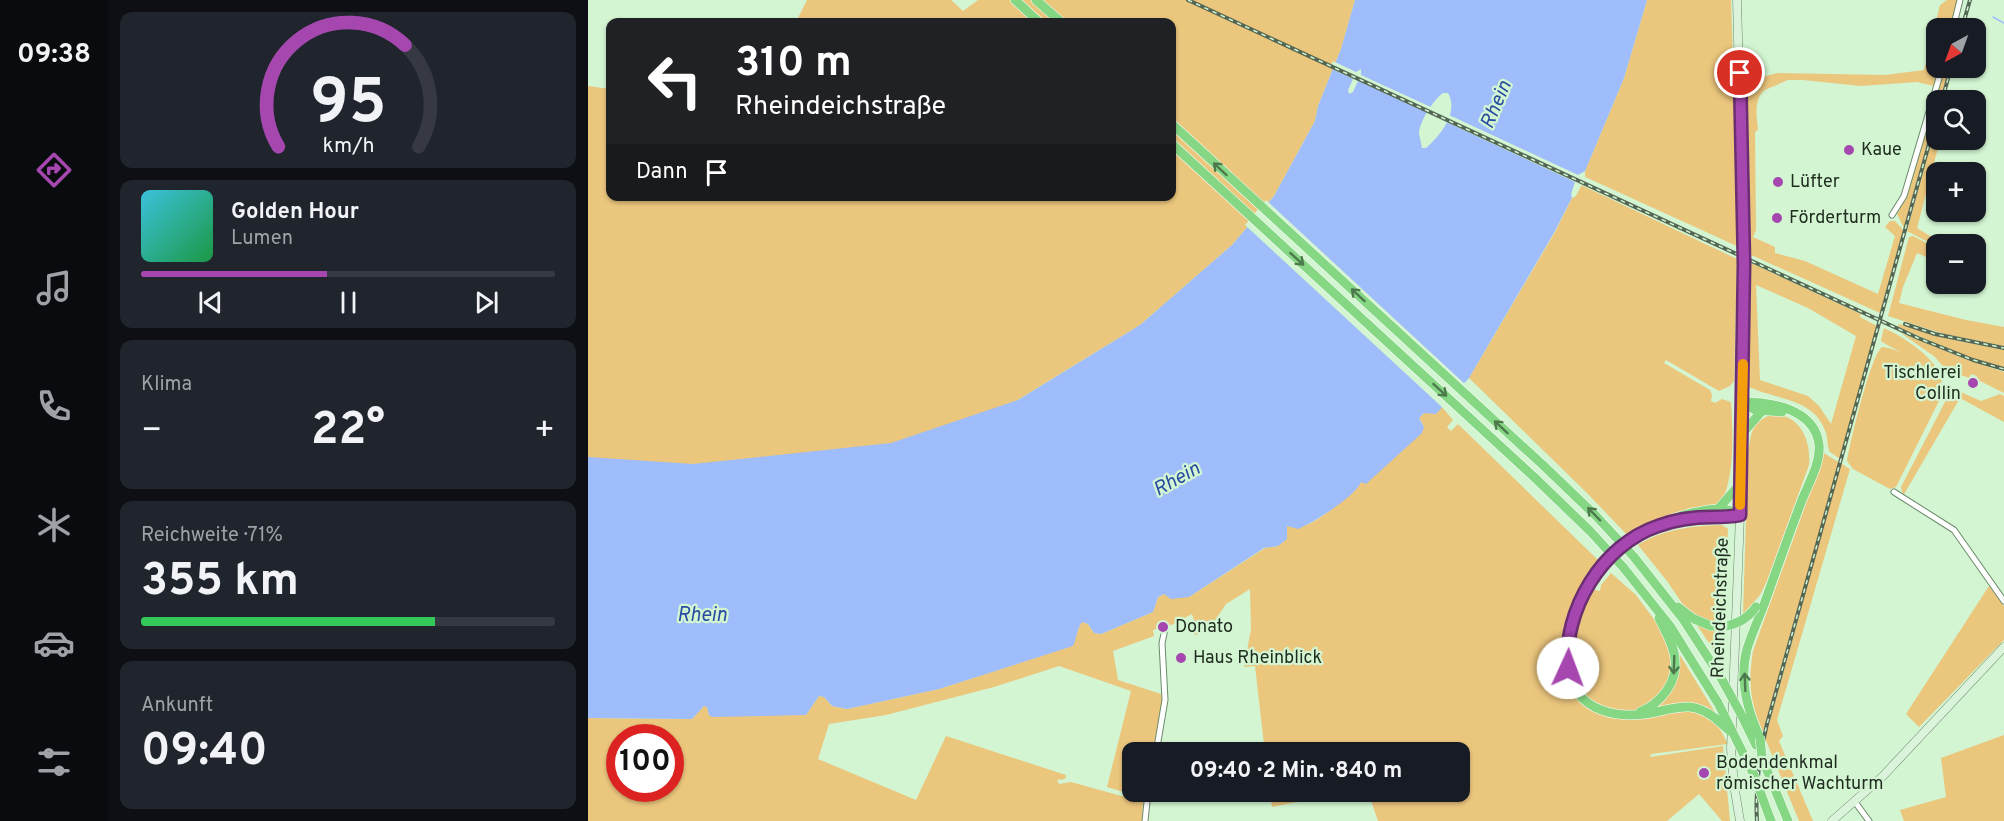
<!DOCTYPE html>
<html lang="de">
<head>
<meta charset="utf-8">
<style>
  body { margin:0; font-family:Overpass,sans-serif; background:#20242c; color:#f1f3f6; height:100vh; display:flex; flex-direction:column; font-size:22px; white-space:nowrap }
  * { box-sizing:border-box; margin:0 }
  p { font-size:20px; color:#9ea1a6 }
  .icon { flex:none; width:33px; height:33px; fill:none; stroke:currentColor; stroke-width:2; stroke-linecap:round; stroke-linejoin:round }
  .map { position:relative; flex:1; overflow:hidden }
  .panel { display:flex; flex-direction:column; gap:12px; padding:12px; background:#0d0f14; width:480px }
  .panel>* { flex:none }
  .top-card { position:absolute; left:18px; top:18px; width:570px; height:183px; border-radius:12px; box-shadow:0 2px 4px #0004; background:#202124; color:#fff; overflow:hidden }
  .needle { width:39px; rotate:221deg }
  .tools { position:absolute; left:1338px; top:18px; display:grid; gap:12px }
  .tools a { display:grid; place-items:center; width:60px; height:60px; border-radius:12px; background:#171b24; box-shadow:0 2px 4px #0004; font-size:30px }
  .speed { position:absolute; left:18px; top:724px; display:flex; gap:12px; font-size:30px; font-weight:700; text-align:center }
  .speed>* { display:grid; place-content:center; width:78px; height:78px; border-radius:50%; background:#171b24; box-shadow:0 2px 4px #0004; line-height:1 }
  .speed .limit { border:9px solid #d22; background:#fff; color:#111 }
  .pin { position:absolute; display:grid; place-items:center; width:51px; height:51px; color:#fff; margin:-26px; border:3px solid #fff; border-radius:50%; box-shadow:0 2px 6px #0007 }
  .me { position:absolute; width:66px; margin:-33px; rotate:2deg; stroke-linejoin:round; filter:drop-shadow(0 0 4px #0008) }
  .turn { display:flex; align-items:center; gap:21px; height:126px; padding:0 30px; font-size:27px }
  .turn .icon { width:78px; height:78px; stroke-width:2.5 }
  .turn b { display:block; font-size:42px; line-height:51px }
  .then { display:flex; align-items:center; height:57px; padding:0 30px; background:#0003; gap:12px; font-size:22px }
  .big { font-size:45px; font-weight:700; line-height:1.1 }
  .panel .tile { flex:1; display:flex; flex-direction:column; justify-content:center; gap:9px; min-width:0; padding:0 21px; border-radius:12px; background:#20242c }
  .panel .dial { align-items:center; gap:0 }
  .dial svg { height:156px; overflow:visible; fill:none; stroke:#363941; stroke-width:7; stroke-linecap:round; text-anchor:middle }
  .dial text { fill:#f1f3f6; stroke:none }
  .song { display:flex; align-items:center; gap:18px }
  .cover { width:72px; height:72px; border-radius:9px; background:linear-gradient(135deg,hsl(190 70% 55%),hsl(140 70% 35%)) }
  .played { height:6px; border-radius:3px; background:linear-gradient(90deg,#a647b0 45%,#363941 45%) }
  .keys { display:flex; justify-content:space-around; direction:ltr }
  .heat { display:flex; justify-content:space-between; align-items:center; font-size:33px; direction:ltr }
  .charge { height:9px; border-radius:4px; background:linear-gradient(90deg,#34c759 71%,#363941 0) }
  .trip { position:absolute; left:534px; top:742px; width:348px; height:60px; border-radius:12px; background:#171b24; box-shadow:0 2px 4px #0004; font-weight:700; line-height:60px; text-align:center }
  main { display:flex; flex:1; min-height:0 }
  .menu { display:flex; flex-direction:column; width:108px; justify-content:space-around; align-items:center; background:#090b0e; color:#9ea1a6 }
  .menu .icon { width:42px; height:42px }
  .menu .active { color:#a647b0 }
  .menu b { font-size:27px; color:#f1f3f6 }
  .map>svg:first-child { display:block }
</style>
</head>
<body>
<main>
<nav class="menu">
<b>09:38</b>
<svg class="icon active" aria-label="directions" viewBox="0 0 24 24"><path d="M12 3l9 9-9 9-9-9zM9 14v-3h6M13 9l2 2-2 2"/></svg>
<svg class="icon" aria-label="music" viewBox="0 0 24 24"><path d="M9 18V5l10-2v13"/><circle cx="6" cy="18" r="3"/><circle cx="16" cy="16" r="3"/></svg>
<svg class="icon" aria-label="phone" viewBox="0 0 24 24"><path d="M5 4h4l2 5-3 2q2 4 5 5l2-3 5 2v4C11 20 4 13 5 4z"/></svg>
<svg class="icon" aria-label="climate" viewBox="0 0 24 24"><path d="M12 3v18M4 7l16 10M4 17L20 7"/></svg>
<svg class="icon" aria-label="car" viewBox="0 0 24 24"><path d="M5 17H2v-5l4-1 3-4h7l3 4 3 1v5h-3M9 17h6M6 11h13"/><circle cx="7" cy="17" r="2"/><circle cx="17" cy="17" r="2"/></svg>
<svg class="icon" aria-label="filters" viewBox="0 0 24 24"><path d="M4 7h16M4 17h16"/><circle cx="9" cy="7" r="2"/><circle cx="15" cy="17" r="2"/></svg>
</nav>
<section class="panel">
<div class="tile dial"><svg viewBox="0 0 100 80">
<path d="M14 69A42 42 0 1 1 86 69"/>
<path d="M14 69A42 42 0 0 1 79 17" stroke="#a647b0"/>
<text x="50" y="56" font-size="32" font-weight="700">95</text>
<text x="50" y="72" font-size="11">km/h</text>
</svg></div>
<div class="tile">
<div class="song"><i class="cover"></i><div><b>Golden Hour</b><p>Lumen</p></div></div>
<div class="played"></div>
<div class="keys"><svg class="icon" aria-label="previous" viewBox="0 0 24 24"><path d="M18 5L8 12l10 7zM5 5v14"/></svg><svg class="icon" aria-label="pause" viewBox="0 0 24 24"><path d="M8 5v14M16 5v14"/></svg><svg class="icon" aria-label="next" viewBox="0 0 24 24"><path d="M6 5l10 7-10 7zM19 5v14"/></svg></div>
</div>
<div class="tile"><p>Klima</p>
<div class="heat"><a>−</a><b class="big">22°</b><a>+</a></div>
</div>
<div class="tile"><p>Reichweite · 71%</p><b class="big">355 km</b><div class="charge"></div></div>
<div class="tile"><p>Ankunft</p><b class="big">09:40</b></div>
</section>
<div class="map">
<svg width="1416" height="821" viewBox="0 0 1416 821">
  <rect width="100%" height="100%" fill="#d3f5d2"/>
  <g fill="#ebc67d" fill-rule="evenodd">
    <path d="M219,0H363L375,11L390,0H767L753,49L730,106L727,121L686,196L644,245L552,325L428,401L299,446L104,466L0,460V86L22,89V196H584V22H208Z"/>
    <path d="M1059,0H1143L1151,247L995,176L1036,78Z"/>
    <path d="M1359,0H1370L1362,28H1348V68H1351L1346,86L1329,82L1273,86L1215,80H1200L1177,90C1165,99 1169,117 1170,130L1167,132L1168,230L1165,237L1187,247V253L1217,261L1290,294L1307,236L1297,227L1302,221H1307L1316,231L1292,313L1161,254L1156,88L1163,80L1189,73L1297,75L1336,70L1352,5Z"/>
    <path d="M1356,68H1361L1352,100H1348V112L1316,228L1309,214L1318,198Z"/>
    <path d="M1348,125V140H1352L1329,228L1355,244L1348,246L1319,231Z"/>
    <path d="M991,184L1149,259L1146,381L1142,386L1131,391L1078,360L1076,363L1122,390L1124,395L1123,401L1127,403L1134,399L1143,402C1145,432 1147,476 1133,503L1041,537L1000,494L881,378L967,232Z"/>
    <path d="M1325,236L1348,248V257H1338L1329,253L1315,287L1311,303L1378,320L1416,327V346L1356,334L1300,316L1321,237Z"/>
    <path d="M1161,262L1273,314L1272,317L1289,326L1252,459L1242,452C1239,446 1240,440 1238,433C1227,398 1189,400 1161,387ZM1168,285L1220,308L1268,336L1243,424L1231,406L1220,396L1172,380Z"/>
    <path d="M1311,324L1366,340L1416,350V368L1378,356L1310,327Z"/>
    <path d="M1296,328C1315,337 1341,353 1352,374L1294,342L1293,340Z"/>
    <path d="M1313,333L1377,359L1416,372V393L1388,379L1389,376L1383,374L1381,378L1357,369L1347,357Z"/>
    <path d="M1294,347C1312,348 1338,367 1353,376L1354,389L1352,399L1308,487L1302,489L1265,469L1259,461C1262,443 1283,354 1294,347Z"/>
    <path d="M1361,387L1393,401L1412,394L1416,396V422L1372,398L1315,496L1313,487L1357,402Z"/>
    <path d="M854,407L865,420L859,427L863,431L870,424L1012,562L997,584L1003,589L1012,591L1013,585L1023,573L1048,595L1090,652L1128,714L1129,724L1140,744L1063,754L1062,757L1135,746L1142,821H1134L1111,794L1079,821H790L780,792H872V753H677L667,666L656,667L663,629L662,589L638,604L619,632L606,635V620L604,614L586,624L565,630L566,636L525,651L530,680L573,694L575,699L566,753H544V792H556L555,798L519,787L543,691L471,666L406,687L298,715L241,724L230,759L328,800L358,736L478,775L477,779L469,780L471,784L483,782L555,802L554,821H0V718L104,719L116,706L119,707L121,715H218L231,696L236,697L244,706L259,709L351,689L484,646C489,638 489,628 494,622L500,624L506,633L513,634L565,612L570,597L576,594L601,597L677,548L690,546L699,526C705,526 713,527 718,525C728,523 770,490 773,482L836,427L831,418L836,413H848ZM32,738H82V789H32Z"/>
    <path d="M1185,414C1213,416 1223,440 1221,465L1179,581L1172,595L1155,614L1160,453C1164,431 1162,423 1185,414Z"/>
    <path d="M1234,452L1262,469L1189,720L1195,736L1191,741L1225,821H1211L1177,738L1211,617H1207L1175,732C1162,703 1160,682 1165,651L1234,459Z"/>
    <path d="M1134,525L1140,529L1136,665L1079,581L1050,545C1076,529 1104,526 1134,525Z"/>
    <path d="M1401,586L1416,606V640L1331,727L1318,714Z"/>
    <path d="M1416,735V821H1316L1312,810L1358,797L1353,758Z"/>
    <path d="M682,792H759L684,807Z"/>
  </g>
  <path fill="#9ebdfa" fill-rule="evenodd" d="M767,0H1059L1036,78L995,176L967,231L881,378L848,414L836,413L831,418L836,427L834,433L778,484L773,482C768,496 725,523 710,529L699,526V539L690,546L676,548L601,597L583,599L576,594L570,597L565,612L513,634L506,633L500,624L494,622C489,628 489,638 485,646L351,689L259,709L244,706L236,697L231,696L218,715L124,717L121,715L119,707L116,706L104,719L0,718V457L105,464L303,443L430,400L552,325L644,245L686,196L727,121L730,106L753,49ZM855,93H860C871,112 853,135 838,148H834C833,143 832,138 831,134C831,122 846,99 855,93Z"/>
  <g fill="#d3f5d2">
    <path d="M745,61L768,72L773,69V75L845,108L842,114L770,81L765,92L761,94L760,90L765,79L742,68Z"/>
    <path d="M859,114L990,175L997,171V178L988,196L984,198L983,194L987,182L856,121Z"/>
    <path d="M678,200L878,385L856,409L657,225Z"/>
  </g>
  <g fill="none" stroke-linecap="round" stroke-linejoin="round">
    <path stroke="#9ebdfa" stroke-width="1.5" d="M1405,17L1416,23"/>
    <defs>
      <g id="minor">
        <path d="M1365,28L1372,0"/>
        <path d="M1304,215L1316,196L1354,68"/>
        <path d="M1306,492L1366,530L1416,601"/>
        <path d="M568,753L577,700L574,643L577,629"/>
        <path d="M1267,802L1281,821"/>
        <path d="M557,821L560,792"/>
      </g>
      <g id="secondary">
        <path d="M1149,0L1156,264L1152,515L1143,749L1146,785L1152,821"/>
        <path d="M1244,821L1295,776L1416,647"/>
      </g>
      <g id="motorway">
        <path d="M427,0L451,22"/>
        <path d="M448,0L473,22"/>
        <path d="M584,124L957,467"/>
        <path d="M584,144L946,477"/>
        <path d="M1154,402C1182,402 1226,408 1231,444C1233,463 1221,482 1214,500C1201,534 1189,568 1177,602C1171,618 1164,633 1159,649C1151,679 1159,710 1172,738"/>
        <path d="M1154,402L1167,410L1194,412"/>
        <path d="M1153,435L1174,411"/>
        <path d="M1131,508L1152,484"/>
        <path d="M1106,518L1152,515"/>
        <path d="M1046,557L1095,619L1132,676"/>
        <path d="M1035,567L1082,626L1130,703"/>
        <path d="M1090,607L1106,619L1123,626"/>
        <path d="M1052,712C1073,703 1090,682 1087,659C1086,645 1077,631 1071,618"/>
        <path d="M1154,716L1168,745"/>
        <path d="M1127,718C1119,712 1112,708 1102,707C1086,706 1072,712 1057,714C1026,718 992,710 982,677C978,662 979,646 983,631C995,569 1048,525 1108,512C1125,509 1136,506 1152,515"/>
        <path d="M1174,758L1200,821"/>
      </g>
    </defs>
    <use href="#minor" stroke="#6b8a6a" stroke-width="7"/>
    <use href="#secondary" stroke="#6b8a6a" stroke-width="9"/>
    <use href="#motorway" stroke="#fff" stroke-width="10"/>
    <use href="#minor" stroke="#fff" stroke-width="5"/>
    <use href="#secondary" stroke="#daf3da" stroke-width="8"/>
    <use href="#motorway" stroke="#85d784" stroke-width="9"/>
    <defs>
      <g id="rail">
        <path d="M600,0L1330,338L1385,360L1416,369"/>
        <path d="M1374,28L1382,0"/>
        <path d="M1354,100L1363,68"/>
        <path d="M1317,324L1347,334L1416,348"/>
        <path d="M1169,821C1167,788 1171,756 1179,724L1348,119"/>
      </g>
    </defs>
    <use href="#rail" stroke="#546754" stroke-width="4"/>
    <use href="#rail" stroke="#d3f5d2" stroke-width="1.5" stroke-dasharray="4.5" stroke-linecap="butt"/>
    <defs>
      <g id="motorway-bridge">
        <path d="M957,467L1008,516L1046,557"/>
        <path d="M946,477L1002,531L1035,567"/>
        <path d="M1123,626C1142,628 1157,622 1168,607"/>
        <path d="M1132,676L1154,716"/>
        <path d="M1130,703L1166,775L1183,821"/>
        <path d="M1127,718L1142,731"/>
        <path d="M1172,738L1174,758"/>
      </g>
    </defs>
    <use href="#motorway-bridge" stroke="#fff" stroke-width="10" stroke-linecap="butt"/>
    <use href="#motorway-bridge" stroke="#85d784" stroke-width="9"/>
  </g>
  <defs><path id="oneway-shaft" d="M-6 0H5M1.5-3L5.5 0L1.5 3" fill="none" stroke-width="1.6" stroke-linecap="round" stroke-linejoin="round" transform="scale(1.5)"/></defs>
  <g stroke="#4d794c">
    <use href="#oneway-shaft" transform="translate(632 169) rotate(-137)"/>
    <use href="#oneway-shaft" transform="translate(709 259) rotate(42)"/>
    <use href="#oneway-shaft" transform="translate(770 295) rotate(-137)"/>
    <use href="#oneway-shaft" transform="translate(852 390) rotate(42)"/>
    <use href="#oneway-shaft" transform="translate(913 427) rotate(-137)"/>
    <use href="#oneway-shaft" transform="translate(1006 514) rotate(-134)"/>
    <use href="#oneway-shaft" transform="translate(1086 665) rotate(92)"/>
    <use href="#oneway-shaft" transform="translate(1157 682) rotate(-92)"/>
  </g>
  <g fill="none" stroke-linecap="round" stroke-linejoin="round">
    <defs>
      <path id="route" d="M980,668C975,610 1014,545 1070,526C1086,520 1107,517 1124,517C1134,517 1142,517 1152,515L1156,264L1152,73"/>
    </defs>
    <use href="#route" stroke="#6c2e72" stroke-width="15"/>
    <use href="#route" stroke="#a647b0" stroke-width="10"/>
    <path stroke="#f59e0b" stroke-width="10" d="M1152,505L1155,364"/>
  </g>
  <g fill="#a647b0" stroke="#d3f5d2" stroke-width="2">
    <circle cx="1261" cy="150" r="6"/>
    <circle cx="1190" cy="182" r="6"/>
    <circle cx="1189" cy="218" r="6"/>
    <circle cx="1385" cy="383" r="6"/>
    <circle cx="575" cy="627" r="6"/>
    <circle cx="593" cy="658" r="6"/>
    <circle cx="1116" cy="773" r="6"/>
  </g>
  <g text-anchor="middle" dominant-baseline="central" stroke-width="4.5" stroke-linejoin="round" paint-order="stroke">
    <g font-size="18" fill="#1f2c1f" stroke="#d3f5d2" text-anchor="start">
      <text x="1273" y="150">Kaue</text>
      <text x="1202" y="182">Lüfter</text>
      <text x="1201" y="218">Förderturm</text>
      <text x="1373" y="373" text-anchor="end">Tischlerei<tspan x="1373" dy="21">Collin</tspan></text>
      <text x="587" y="627">Donato</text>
      <text x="605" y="658">Haus Rheinblick</text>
      <text x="1128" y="763">Bodendenkmal<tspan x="1128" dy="21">römischer Wachturm</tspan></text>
    </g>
    <g font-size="18" fill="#1f2c1f" stroke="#d3f5d2">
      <text transform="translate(1133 608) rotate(-88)">Rheindeichstraße</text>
    </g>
    <g font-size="20" font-style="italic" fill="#274ca2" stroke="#d3f5d2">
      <text transform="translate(909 105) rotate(-67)">Rhein</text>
      <text transform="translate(589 480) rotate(-29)">Rhein</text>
      <text x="114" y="616">Rhein</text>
    </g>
  </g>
</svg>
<div class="tools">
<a><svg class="needle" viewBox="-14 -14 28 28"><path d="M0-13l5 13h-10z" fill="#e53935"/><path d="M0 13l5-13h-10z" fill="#9ea1a6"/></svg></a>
<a><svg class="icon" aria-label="search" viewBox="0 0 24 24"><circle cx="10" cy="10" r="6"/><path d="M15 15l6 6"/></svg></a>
<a>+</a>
<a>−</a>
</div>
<div class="speed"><div class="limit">100</div></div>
<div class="pin" style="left:1152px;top:73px;background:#d93025"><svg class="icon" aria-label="arrive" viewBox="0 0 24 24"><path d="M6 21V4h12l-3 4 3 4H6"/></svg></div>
<svg class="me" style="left:980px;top:668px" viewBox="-20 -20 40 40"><circle r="19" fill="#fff"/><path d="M0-13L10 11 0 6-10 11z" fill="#a647b0"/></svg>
<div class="trip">09:40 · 2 Min. · 840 m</div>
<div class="top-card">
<div class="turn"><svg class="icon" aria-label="left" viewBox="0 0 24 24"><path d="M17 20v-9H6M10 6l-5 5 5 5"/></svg><div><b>310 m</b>Rheindeichstraße</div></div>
<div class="then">Dann<svg class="icon" aria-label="arrive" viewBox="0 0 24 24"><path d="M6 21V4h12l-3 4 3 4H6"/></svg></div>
</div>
</div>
</main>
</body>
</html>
